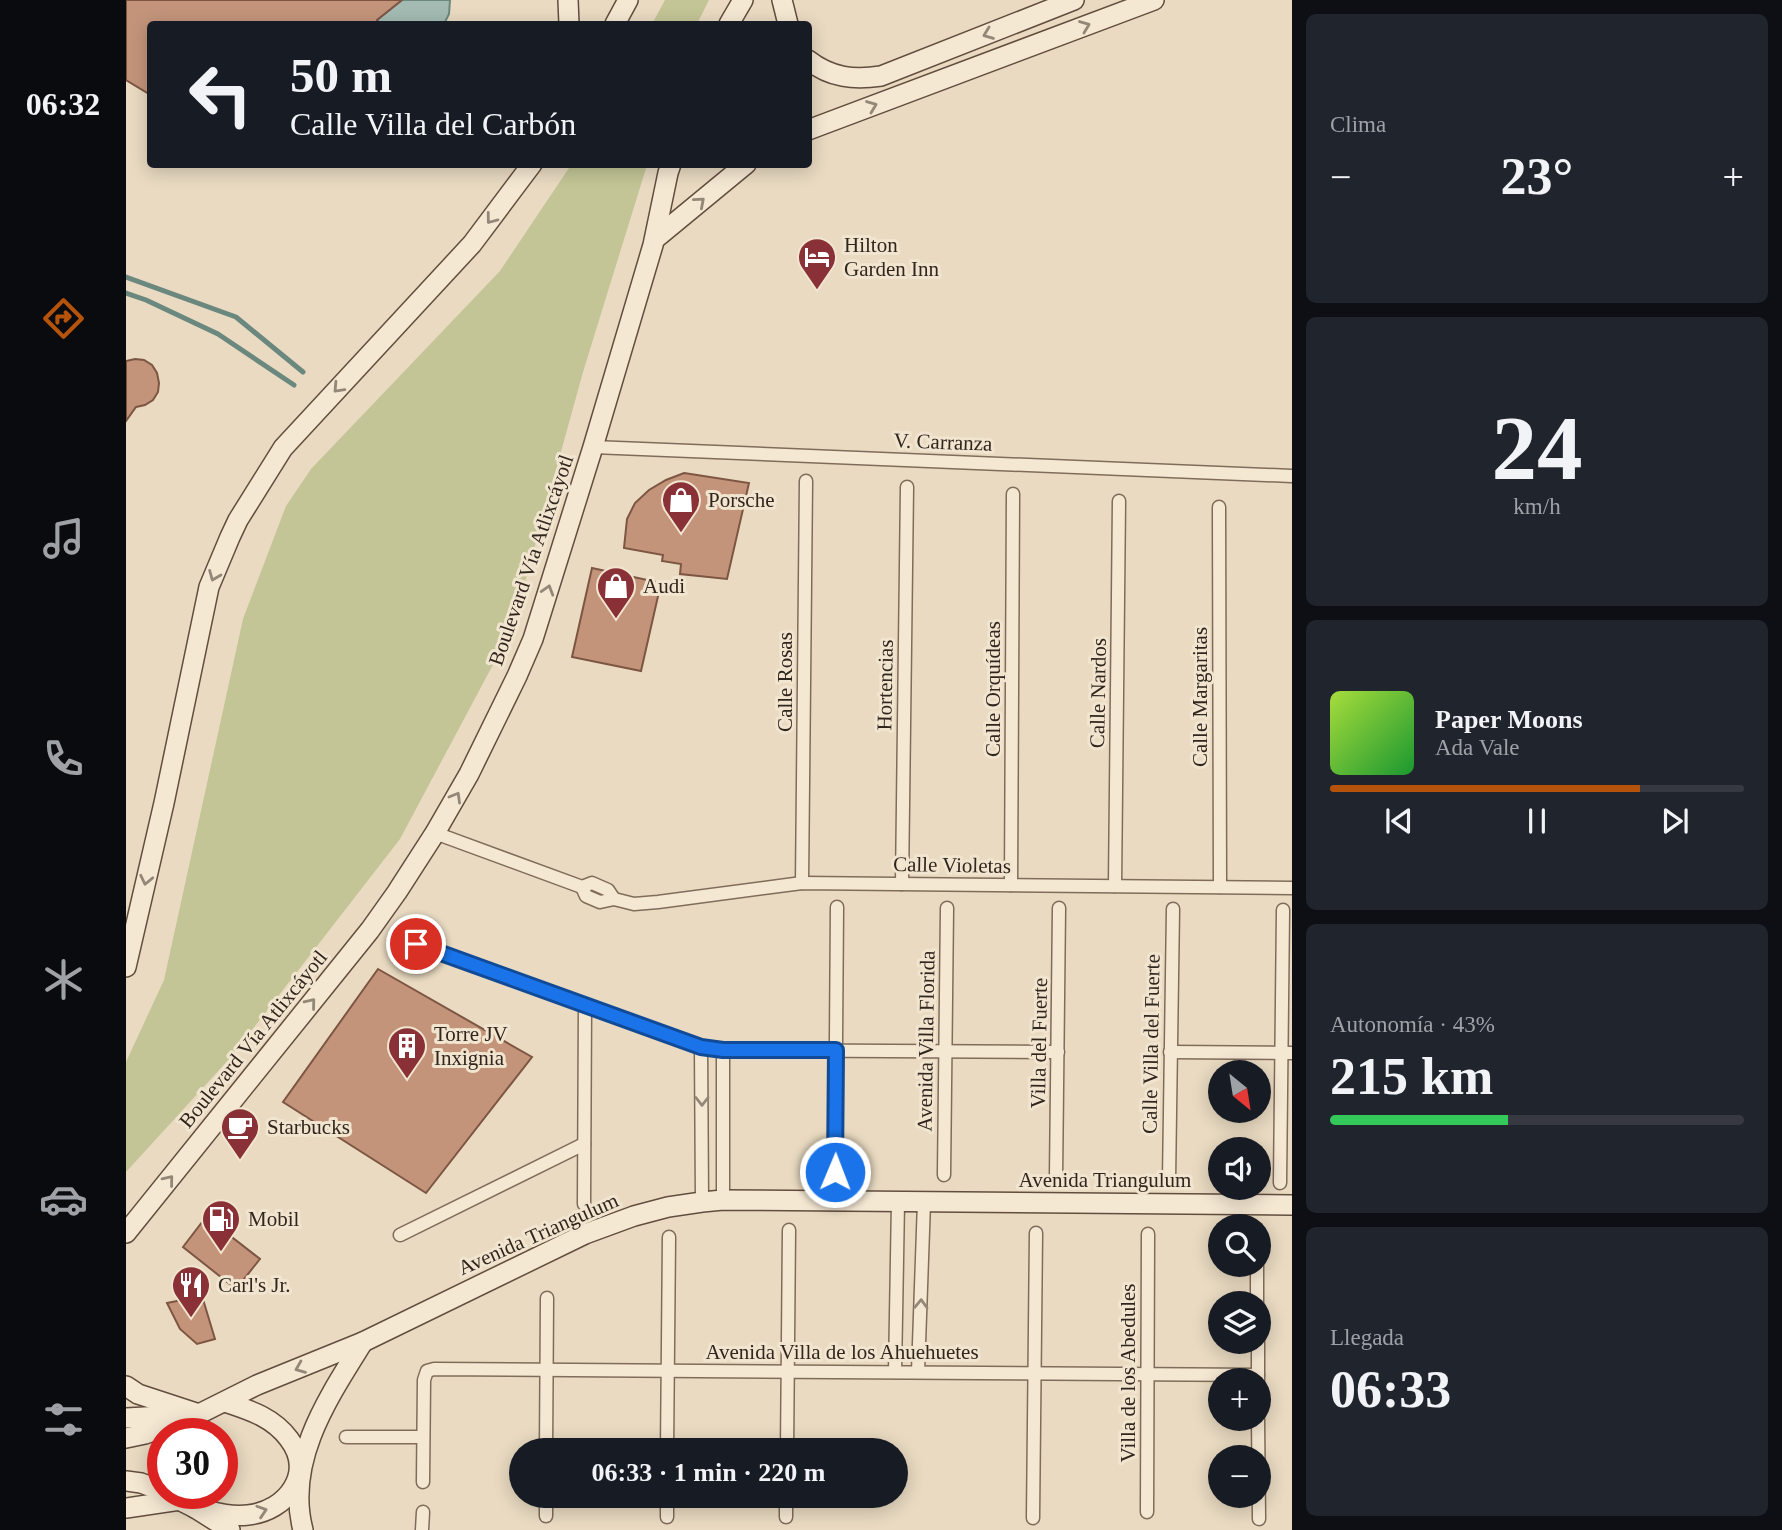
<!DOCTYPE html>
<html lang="es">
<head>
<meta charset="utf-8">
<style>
  body { margin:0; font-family:Georgia,serif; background:#20242c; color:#f1f3f6; height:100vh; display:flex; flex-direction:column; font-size:26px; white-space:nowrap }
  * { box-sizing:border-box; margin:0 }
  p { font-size:23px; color:#9ea1a6 }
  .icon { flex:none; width:38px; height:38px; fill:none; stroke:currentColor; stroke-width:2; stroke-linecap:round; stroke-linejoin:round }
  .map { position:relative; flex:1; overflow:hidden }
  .sheet { display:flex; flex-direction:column; gap:14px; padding:14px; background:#0d0f14; width:490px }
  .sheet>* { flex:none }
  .guide { position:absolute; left:21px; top:21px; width:665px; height:147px; border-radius:7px; box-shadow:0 4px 18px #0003; background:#171b24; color:#f1f3f6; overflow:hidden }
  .needle { width:46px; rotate:150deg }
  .fabs { position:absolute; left:1082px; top:1060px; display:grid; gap:14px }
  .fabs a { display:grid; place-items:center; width:63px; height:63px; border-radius:50%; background:#171b24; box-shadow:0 4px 18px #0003; font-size:35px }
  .speed { position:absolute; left:21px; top:1418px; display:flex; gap:14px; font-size:35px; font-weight:700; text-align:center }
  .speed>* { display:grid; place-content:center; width:91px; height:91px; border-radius:50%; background:#171b24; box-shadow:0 4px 18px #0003; line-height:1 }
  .speed .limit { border:10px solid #d22; background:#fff; color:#111 }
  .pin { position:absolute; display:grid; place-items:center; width:60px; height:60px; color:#fff; margin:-30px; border:4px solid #fff; border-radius:50%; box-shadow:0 2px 7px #0007 }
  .me { position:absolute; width:77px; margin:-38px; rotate:1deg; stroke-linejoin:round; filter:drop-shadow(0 0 5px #0008) }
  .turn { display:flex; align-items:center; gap:24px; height:147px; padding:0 28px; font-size:32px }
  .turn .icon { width:91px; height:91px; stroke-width:2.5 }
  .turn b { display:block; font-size:49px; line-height:60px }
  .big { font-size:52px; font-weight:600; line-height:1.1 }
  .sheet .tile { flex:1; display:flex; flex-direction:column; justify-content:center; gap:10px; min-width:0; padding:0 24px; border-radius:10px; background:#20242c }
  .sheet .dial { align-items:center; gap:0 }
  .dial b { font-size:91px; line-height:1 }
  .song { display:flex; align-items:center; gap:21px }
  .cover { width:84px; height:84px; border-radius:10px; background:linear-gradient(135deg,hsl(80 70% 55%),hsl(130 70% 35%)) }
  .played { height:7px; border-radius:4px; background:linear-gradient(90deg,#b45309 75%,#363941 75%) }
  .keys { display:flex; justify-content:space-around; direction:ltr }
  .heat { display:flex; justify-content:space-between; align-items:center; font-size:38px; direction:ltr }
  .charge { height:10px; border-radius:5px; background:linear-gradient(90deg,#34c759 43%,#363941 0) }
  .trip { position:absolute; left:383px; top:1438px; width:399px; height:70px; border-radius:35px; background:#171b24; box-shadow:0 4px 18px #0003; font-weight:600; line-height:70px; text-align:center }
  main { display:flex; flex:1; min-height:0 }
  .dock { display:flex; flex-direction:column; width:126px; justify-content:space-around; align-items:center; background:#090b0e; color:#9ea1a6 }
  .dock .icon { width:49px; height:49px }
  .dock .current { color:#b45309 }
  .dock b { font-size:32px; color:#f1f3f6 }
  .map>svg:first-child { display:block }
</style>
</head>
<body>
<main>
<nav class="dock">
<b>06:32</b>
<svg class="icon current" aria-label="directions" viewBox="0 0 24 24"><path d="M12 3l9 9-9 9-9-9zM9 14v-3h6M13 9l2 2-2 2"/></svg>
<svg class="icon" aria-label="music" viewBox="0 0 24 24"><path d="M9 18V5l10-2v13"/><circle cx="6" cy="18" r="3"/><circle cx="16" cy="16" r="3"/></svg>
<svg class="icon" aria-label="phone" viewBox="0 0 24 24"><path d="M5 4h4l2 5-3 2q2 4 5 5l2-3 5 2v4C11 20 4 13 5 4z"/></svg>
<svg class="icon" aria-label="climate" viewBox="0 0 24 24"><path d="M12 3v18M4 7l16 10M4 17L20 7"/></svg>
<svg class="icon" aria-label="car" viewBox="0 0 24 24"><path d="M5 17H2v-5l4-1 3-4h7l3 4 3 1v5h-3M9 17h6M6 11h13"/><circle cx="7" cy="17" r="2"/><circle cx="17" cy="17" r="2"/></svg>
<svg class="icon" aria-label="filters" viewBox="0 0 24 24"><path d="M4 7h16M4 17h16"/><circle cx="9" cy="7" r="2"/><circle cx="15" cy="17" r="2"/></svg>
</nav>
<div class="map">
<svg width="1166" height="1530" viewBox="0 0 1166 1530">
  <rect width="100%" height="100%" fill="#e9dac1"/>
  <g fill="#c3c596">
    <path d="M539,0H583L571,24H526Z"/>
    <path d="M445,165H521L457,372L386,629L274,839L105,1057L0,1172V1062L38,980L117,619L160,506L185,469L374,271Z"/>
  </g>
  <path fill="#a3bbb3" stroke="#6b887f" stroke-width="2" d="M276,0H324L323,14L318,24H253L251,20Z"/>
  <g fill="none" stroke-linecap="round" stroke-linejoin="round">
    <g stroke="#6b887f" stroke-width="5">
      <path d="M0,277L110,317L177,372"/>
      <path d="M0,293L20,300L92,334L168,385"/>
    </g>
  </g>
  <g fill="#c3947a" stroke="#7d5643" stroke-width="2">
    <path d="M0,0H276L251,20L253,24H24L23,94L0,80Z"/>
    <path d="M9,359L18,360L26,365L31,373L33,383L32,392L27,400L19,405L10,407L0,421V361Z"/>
    <path d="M558,473L623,483L601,579L554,574L555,564L536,561L537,555L498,548L501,519L509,503L523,490L540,480Z"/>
    <path d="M466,568L535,583L515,671L446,657Z"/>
    <path d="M252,969L406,1057L300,1193L157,1102Z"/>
    <path d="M80,1217L134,1259L110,1289L57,1247Z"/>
    <path d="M76,1296L89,1339L71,1344L54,1329L41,1303Z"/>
  </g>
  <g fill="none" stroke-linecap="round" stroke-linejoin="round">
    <defs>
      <g id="street">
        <path d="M467,447L1166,476"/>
        <path d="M1093,507L1094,887"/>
        <path d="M309,833L456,887L466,883L482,890L488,899"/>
        <path d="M676,883L680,481"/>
        <path d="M776,884L781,487"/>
        <path d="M885,885L887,494"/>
        <path d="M989,886L993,501"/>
        <path d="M456,887L460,896L474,902L488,899L508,904L532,902L676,883L1166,888"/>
        <path d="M290,945L575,1047L597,1050L932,1052"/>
        <path d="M575,1047L576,1202"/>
        <path d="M597,1050V1200"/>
        <path d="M1044,1052L1166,1053"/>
        <path d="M709,1172L711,907"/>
        <path d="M818,1175L821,908"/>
        <path d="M930,1177L933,908"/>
        <path d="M1043,1180L1047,909"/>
        <path d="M1154,1183L1157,910"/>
        <path d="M458,1204L459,1004"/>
        <path d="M274,1235L458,1144"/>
        <path d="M1131,1265V1304"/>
        <path d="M1132,1342V1380"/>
        <path d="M769,1372L772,1202"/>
        <path d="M792,1372L798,1202"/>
        <path d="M1132,1419L1133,1519"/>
        <path d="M220,1437H297"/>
        <path d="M420,1451L421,1298"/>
        <path d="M541,1451L543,1237"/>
        <path d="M661,1451L663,1230"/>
        <path d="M297,1482L298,1380L301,1371L308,1369L1132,1375"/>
        <path d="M1021,1512L1022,1234"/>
        <path d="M420,1516V1496"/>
        <path d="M541,1517V1496"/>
        <path d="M660,1517V1496"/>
        <path d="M907,1518L910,1233"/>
        <path d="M296,1530L297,1512"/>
      </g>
      <g id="secondary">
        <path d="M442,0L443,24"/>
        <path d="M656,0L662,24"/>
        <path d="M489,24L502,0"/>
        <path d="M603,24L617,0"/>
        <path d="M682,60C705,78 728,80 755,76L948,0"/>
        <path d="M682,130L1028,0"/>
        <path d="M529,239L620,164"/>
        <path d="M0,967L38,803L83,587L104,537L112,520L157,448L346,244L406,164"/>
        <path d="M0,1233L244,930L271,892L309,833L343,774L391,676L407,639L467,447L527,245L542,173L545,164"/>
        <path d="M0,1386L12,1394L73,1414"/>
        <path d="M0,1418L55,1415"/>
        <path d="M0,1438L19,1434L73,1414L131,1385L237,1342L459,1234L508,1216L542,1207L576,1202L597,1200L1166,1205"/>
        <path d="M0,1481L15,1483L37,1491"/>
        <path d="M39,1493L69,1508L104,1530"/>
        <path d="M0,1508L54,1500"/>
        <path d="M69,1508C87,1512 104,1517 122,1515C161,1511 189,1473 163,1439C147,1417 123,1410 99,1402"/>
        <path d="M177,1530C159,1461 202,1398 237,1342"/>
      </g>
    </defs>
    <use href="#street" stroke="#806c5a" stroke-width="15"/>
    <use href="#secondary" stroke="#624d3e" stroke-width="22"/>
    <use href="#street" stroke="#f5e8d3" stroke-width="12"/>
    <use href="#secondary" stroke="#f5e8d3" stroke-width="19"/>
  </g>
  <defs><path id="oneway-chevron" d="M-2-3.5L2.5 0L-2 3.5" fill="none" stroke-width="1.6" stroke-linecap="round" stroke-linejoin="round" transform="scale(1.75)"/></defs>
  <g stroke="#938778">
    <use href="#oneway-chevron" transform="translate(959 26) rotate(-21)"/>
    <use href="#oneway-chevron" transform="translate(862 34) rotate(159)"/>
    <use href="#oneway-chevron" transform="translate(746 106) rotate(-21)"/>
    <use href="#oneway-chevron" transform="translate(574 202) rotate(-41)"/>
    <use href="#oneway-chevron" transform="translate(365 219) rotate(127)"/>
    <use href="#oneway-chevron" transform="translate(212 388) rotate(133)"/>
    <use href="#oneway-chevron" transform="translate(88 576) rotate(112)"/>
    <use href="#oneway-chevron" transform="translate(422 590) rotate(-73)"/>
    <use href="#oneway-chevron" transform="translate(330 797) rotate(-60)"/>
    <use href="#oneway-chevron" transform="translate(20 880) rotate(102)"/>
    <use href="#oneway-chevron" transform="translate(185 1003) rotate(-51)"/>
    <use href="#oneway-chevron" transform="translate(576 1101) rotate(90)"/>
    <use href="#oneway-chevron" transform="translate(43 1180) rotate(-51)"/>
    <use href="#oneway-chevron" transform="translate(795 1304) rotate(-88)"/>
    <use href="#oneway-chevron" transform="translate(174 1368) rotate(158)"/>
    <use href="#oneway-chevron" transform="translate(136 1511) rotate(-18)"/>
  </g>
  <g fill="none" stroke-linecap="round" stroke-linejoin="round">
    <defs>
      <path id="route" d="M290,944L575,1047L597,1050H710L709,1172"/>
    </defs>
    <use href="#route" stroke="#114b97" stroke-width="18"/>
    <use href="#route" stroke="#1a73e8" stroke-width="12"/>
  </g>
  <defs>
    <symbol id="hotel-pin" viewBox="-11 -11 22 30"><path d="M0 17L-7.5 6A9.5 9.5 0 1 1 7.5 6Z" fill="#893137" stroke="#f1e5d0"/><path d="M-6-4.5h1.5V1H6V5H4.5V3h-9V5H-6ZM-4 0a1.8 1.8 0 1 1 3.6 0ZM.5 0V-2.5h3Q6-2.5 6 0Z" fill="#fff"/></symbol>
    <symbol id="shop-pin" viewBox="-11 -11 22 30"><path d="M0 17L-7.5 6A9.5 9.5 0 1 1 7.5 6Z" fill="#893137" stroke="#f1e5d0"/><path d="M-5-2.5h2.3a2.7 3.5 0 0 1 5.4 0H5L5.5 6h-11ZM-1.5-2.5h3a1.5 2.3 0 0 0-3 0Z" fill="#fff"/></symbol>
    <symbol id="building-pin" viewBox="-11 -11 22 30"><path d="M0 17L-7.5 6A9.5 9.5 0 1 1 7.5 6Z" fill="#893137" stroke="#f1e5d0"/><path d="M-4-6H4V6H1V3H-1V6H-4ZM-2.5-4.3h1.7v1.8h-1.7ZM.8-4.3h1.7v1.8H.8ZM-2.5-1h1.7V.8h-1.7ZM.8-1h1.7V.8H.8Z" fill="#fff"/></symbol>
    <symbol id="cafe-pin" viewBox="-11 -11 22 30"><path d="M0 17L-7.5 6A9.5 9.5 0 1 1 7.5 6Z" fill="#893137" stroke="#f1e5d0"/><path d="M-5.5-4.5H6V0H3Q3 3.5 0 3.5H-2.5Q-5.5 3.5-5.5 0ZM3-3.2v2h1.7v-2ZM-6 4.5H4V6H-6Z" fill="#fff"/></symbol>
    <symbol id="fuel-pin" viewBox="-11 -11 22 30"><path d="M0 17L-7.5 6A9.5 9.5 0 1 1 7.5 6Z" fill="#893137" stroke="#f1e5d0"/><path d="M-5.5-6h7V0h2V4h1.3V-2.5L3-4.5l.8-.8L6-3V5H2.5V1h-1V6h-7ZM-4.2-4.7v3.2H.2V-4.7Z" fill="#fff"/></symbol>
    <symbol id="restaurant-pin" viewBox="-11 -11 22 30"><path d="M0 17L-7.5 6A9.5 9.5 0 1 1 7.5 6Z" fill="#893137" stroke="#f1e5d0"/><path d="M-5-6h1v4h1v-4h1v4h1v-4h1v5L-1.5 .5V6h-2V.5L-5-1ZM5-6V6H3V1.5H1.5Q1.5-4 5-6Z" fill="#fff"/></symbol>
  </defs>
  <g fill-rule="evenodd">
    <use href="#hotel-pin" x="669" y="235" width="44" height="60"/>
    <use href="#shop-pin" x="533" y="478" width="44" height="60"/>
    <use href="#shop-pin" x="468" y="564" width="44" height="60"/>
    <use href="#building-pin" x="259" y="1024" width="44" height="60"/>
    <use href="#cafe-pin" x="92" y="1105" width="44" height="60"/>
    <use href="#fuel-pin" x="73" y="1197" width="44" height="60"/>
    <use href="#restaurant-pin" x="43" y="1263" width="44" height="60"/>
  </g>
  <g text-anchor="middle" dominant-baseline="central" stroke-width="6" stroke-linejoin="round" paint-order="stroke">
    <g font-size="21" fill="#31261d" stroke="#f1e5d0" text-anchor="start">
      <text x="718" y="245">Hilton<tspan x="718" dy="24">Garden Inn</tspan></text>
      <text x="582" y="500">Porsche</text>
      <text x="517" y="586">Audi</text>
      <text x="308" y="1034">Torre JV<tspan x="308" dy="24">Inxignia</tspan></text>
      <text x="141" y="1127">Starbucks</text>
      <text x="122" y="1219">Mobil</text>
      <text x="92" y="1285">Carl's Jr.</text>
    </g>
    <g font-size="21" fill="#31261d" stroke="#f1e5d0">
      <text transform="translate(817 442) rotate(2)">V. Carranza</text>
      <text transform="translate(405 560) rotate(-71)">Boulevard Vía Atlixcáyotl</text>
      <text transform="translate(659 682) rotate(-90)">Calle Rosas</text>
      <text transform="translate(759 685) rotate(-89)">Hortencias</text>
      <text transform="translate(867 689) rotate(-90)">Calle Orquídeas</text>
      <text transform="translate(972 693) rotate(-89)">Calle Nardos</text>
      <text transform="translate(1074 697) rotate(-90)">Calle Margaritas</text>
      <text transform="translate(826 865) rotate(1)">Calle Violetas</text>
      <text transform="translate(127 1039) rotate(-51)">Boulevard Vía Atlixcáyotl</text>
      <text transform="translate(800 1041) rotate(-89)">Avenida Villa Florida</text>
      <text transform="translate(913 1043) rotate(-89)">Villa del Fuerte</text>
      <text transform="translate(1025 1044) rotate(-89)">Calle Villa del Fuerte</text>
      <text x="979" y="1180">Avenida Triangulum</text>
      <text transform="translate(412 1234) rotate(-24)">Avenida Triangulum</text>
      <text x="716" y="1352">Avenida Villa de los Ahuehuetes</text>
      <text transform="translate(1002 1373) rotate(-90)">Villa de los Abedules</text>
    </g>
  </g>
</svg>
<div class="fabs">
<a><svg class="needle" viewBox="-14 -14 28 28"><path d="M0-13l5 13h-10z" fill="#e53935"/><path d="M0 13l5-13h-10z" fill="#9ea1a6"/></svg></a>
<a><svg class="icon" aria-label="sound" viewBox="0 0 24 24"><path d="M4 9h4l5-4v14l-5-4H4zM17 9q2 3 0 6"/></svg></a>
<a><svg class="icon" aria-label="search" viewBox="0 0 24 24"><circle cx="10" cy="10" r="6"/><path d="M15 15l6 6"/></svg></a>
<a><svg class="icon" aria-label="layers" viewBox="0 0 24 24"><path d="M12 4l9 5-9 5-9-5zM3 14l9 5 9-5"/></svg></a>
<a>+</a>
<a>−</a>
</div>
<div class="speed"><div class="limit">30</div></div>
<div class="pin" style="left:290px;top:944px;background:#d93025"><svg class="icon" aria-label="arrive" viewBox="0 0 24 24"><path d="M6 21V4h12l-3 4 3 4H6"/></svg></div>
<svg class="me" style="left:709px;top:1172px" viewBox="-20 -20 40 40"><circle r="17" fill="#1a73e8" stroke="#fff" stroke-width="3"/><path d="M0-11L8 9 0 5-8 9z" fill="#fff"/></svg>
<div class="trip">06:33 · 1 min · 220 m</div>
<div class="guide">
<div class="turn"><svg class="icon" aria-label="left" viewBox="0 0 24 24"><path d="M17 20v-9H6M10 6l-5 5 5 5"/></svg><div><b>50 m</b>Calle Villa del Carbón</div></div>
</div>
</div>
<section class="sheet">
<div class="tile"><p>Clima</p>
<div class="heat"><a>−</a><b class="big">23°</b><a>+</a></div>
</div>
<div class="tile dial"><b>24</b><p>km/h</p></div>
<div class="tile">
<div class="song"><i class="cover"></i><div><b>Paper Moons</b><p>Ada Vale</p></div></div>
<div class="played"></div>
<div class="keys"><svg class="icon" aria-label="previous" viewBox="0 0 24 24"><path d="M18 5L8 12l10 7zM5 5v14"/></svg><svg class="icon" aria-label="pause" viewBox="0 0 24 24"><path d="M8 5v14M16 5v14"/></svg><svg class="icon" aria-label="next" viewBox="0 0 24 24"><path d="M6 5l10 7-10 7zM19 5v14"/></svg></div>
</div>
<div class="tile"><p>Autonomía · 43%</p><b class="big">215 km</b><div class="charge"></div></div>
<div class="tile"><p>Llegada</p><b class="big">06:33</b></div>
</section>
</main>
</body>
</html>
